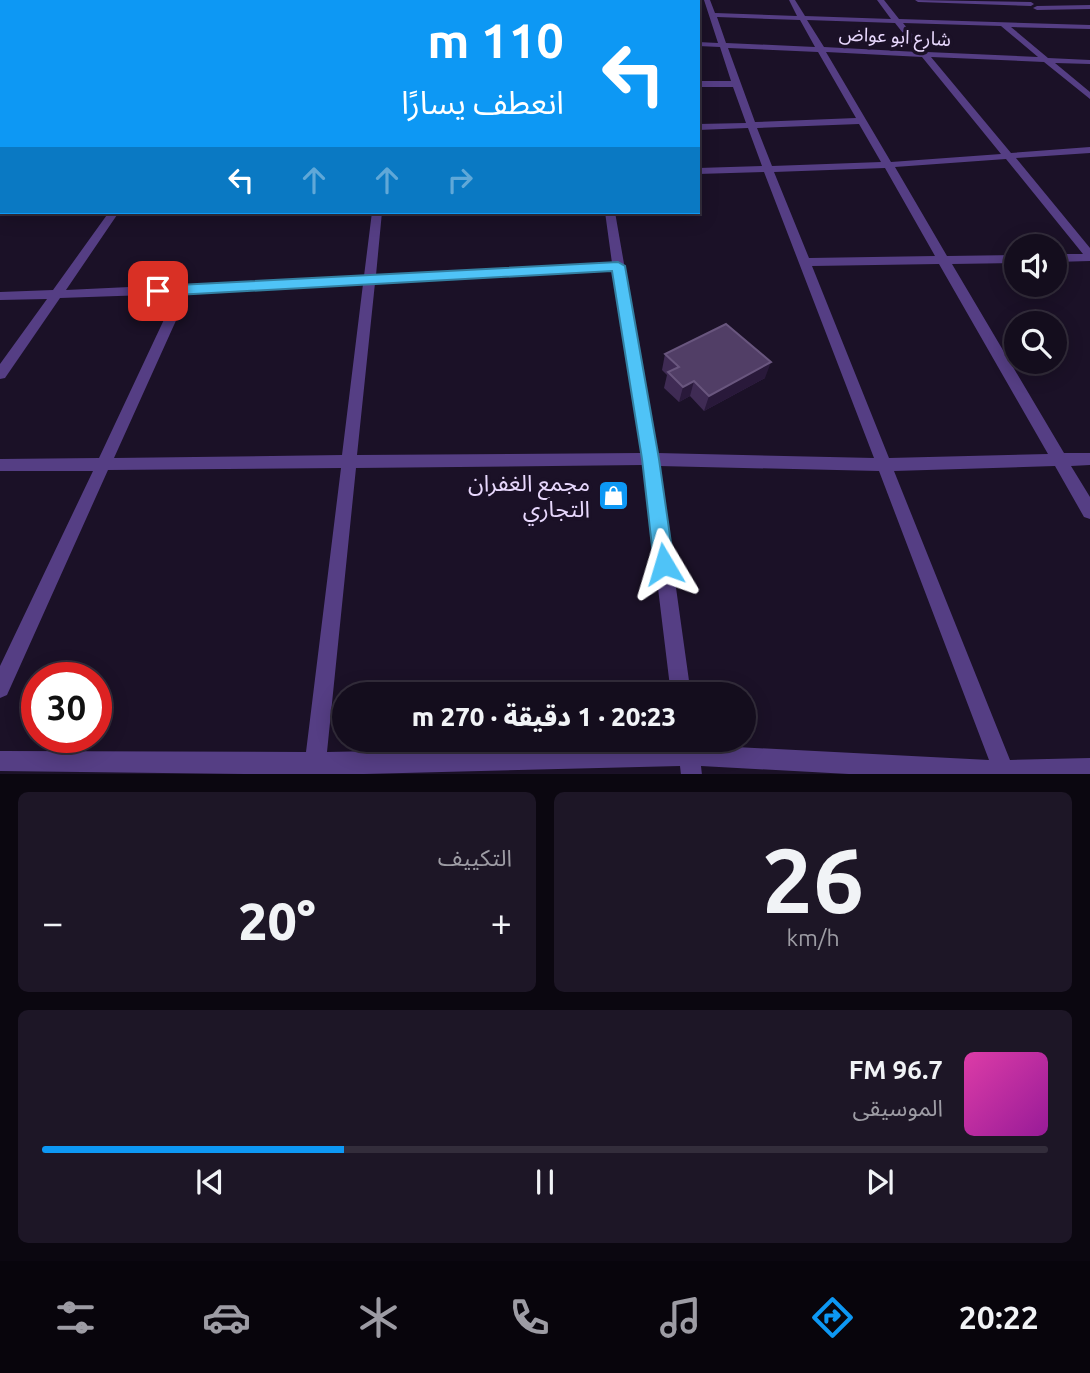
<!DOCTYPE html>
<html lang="ar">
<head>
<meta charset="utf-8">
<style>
  body { margin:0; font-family:Ubuntu,"Noto Sans Arabic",sans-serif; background:#1d1626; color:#f1f3f6; direction:rtl; height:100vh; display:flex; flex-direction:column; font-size:26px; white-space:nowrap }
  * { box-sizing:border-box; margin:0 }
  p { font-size:23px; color:#9d9ca4 }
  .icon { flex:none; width:38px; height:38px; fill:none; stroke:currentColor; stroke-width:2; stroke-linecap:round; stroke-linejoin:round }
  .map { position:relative; height:774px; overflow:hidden; direction:ltr }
  .drawer { display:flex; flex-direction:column; gap:18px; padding:18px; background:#0b0710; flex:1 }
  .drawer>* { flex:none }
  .hud { position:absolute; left:0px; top:0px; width:700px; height:214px; box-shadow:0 4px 18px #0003,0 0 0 2px #332d3b; direction:rtl; background:#0d98f4; color:#fff; overflow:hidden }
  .buttons { position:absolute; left:1004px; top:234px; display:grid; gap:14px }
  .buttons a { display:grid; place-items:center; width:63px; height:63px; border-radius:50%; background:#140d1d; box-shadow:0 4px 18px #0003,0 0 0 2px #332d3b; font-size:35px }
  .speed { position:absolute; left:21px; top:662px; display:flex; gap:14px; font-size:35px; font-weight:700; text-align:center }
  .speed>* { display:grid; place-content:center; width:91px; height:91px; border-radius:50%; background:#140d1d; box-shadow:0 4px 18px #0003,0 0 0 2px #332d3b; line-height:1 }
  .speed .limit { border:10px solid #d22; background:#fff; color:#111 }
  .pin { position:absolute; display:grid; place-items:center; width:60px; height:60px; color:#fff; margin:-30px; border-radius:14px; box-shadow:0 4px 10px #0006 }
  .me { position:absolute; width:77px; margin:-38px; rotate:353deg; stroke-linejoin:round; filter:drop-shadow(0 0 5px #0008) }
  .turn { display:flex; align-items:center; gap:24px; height:147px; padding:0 21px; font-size:32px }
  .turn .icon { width:91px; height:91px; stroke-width:2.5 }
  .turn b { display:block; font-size:49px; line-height:60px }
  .lanes { display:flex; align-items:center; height:66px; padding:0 21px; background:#0003; justify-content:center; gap:35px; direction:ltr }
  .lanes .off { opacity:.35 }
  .big { font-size:52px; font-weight:800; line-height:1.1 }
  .drawer .card { flex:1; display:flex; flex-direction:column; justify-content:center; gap:10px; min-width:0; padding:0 24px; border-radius:10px; background:#1d1626 }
  .drawer .dial { align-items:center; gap:0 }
  .dial b { font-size:91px; line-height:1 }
  .song { display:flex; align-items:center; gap:21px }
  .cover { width:84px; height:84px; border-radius:10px; background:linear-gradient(135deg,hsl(320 70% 55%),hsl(300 70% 35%)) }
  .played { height:7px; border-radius:4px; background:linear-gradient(90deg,#0d98f4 30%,#332d3b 30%) }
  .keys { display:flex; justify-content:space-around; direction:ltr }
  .heat { display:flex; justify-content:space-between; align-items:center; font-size:38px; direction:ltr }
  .drawer .tiles { flex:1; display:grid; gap:18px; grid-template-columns:1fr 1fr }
  .card:last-child { grid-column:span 2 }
  .trip { position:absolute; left:332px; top:682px; width:424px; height:70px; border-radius:35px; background:#140d1d; box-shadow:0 4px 18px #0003,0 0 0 2px #332d3b; font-weight:800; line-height:70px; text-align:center; direction:rtl }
  .tabs { display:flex; height:112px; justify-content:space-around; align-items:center; background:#08050c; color:#9d9ca4 }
  .tabs .icon { width:49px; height:49px }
  .tabs .on { color:#0d98f4 }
  .tabs b { font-size:32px; color:#f1f3f6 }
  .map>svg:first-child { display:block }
</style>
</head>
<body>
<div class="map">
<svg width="1090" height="775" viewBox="0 0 1090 775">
  <rect width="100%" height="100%" fill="#1b1127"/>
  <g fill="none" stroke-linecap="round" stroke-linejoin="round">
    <g fill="#553e84" fill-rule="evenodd">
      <path d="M115,0H122L114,2Z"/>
      <rect x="401" y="0" width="6" height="2"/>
      <path d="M455,0H504L507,2H457Z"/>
      <path d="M575,0H581L582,2H575Z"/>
      <path d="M704,0H710L715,13L797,16L789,0H795L805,16L891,19L877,0H884L899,19L1090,25V29L1011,27L1048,58L1090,60V64L1055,63L1090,92V99L1044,62L931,57L1011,153L1090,147V153L1016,158L1090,248V261L1055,262V254H1083L1006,159L895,167L947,256L1017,255V263L952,264L1064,453H1090V465L1071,466L1090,497V519L1084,517L1055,466L894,471L1010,760L1090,758V775H867L701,766L702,775H681L680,766L325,775L0,771V751L306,752L341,468L108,470L7,695L0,698V666L93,471H0V459L99,458L176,294L60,298L5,378L0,379V364L47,299L0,300V292L53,290L109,212H119L66,290L364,276L372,212H382L376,275L612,263L605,212H615L657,453L874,458L764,172L698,174V168L762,166L748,128L698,130V124L746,123L733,87H698V81H731L720,47L698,46V42L718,43ZM717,17L800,20L815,47L726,43ZM807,20L895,23L918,52L824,47ZM903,23L1001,26L1038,57L927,52ZM728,48L818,52L856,118L755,122ZM826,52L922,57L1001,154L891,162ZM859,124L881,162L772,166L757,128ZM885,168L935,256L809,258L774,172ZM939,264L1048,454L889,458L812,266ZM613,270L641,453L357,455L375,283ZM363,284L342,455L114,458L188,294ZM643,465L671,695H691L659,466L879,471L989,760L698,745L697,740H677V745L327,752L356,468Z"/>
      <path d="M915,0L1031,2L1034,4L1031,6L918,2Z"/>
      <path d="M1090,5V9L1037,10L1033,8L1037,6Z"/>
      <rect x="0" y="12" width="2" height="4"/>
      <rect x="0" y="48" width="2" height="4"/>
      <path d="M2,94V100L0,101V95Z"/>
      <path d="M0,207L2,212H6L0,213Z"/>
    </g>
  </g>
  <g fill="#3f2b54">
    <path d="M202,0H232L231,2H203Z"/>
    <path d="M665,354L765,378L704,411L690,396L679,402L664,388L667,375L662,370Z"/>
  </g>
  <g fill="#29193a">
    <path d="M148,0H163L155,2H148Z"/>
    <path d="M771,362L765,378L704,411L709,396Z"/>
    <path d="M694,381L690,396L679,402L683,387Z"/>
  </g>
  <path fill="#513e66" stroke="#69567e" stroke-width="2" d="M726,324L771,362L709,396L694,381L683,387L668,372L679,367L665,354Z"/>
  <path fill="#4fc3f7" stroke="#337fa1" stroke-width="2" d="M618,262L625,266L659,459L674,564L671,570L664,573L657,570L654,564L642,459L612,271L158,296L151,291L158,286Z"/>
  <defs>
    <symbol id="shop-square" viewBox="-11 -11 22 22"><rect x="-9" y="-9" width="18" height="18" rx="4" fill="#0d98f4" stroke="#1b1127"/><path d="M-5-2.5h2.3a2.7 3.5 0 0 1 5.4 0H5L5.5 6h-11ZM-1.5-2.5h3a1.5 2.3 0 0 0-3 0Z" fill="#fff"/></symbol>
  </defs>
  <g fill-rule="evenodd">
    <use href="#shop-square" x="596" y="478" width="35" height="35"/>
  </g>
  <g text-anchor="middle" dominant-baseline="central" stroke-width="7" stroke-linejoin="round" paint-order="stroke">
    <g font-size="19" fill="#e8d8fd" stroke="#1b1127">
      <text transform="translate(895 36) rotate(3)">شارع ابو عواض</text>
    </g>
    <g font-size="23" fill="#e8d8fd" stroke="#1b1127" text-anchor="end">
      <text x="590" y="482">مجمع الغفران<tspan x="590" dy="26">التجاري</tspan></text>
    </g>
  </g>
</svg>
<div class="buttons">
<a><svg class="icon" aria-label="sound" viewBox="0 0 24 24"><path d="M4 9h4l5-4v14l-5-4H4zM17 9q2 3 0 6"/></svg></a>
<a><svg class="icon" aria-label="search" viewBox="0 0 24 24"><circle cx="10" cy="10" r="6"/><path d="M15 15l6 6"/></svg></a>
</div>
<div class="speed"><div class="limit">30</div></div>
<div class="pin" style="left:158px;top:291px;background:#d93025"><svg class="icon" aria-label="arrive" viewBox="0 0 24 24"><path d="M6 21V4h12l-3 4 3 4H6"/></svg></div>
<svg class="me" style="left:664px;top:564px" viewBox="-20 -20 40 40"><path d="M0-17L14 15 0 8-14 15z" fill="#4fc3f7" stroke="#fff" stroke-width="4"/></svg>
<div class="trip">20:23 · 1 دقيقة · 270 m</div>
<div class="hud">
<div class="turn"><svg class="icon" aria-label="left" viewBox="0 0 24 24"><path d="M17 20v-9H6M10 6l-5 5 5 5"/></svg><div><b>110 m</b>انعطف يسارًا</div></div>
<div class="lanes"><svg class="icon" aria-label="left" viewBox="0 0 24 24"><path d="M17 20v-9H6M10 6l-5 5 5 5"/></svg><svg class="icon off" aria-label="ahead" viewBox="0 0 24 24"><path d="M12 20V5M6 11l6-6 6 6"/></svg><svg class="icon off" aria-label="ahead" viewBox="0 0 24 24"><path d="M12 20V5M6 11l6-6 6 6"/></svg><svg class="icon off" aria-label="right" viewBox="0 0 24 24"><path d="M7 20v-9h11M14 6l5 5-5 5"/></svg></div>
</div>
</div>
<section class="drawer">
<div class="tiles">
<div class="card dial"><b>26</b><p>km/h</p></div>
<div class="card"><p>التكييف</p>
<div class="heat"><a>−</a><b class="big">20°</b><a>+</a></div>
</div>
<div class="card">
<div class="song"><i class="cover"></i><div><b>96.7 FM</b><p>الموسيقى</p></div></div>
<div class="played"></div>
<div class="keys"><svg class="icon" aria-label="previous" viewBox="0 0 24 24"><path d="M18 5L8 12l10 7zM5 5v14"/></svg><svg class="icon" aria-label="pause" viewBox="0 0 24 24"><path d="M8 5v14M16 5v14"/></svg><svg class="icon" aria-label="next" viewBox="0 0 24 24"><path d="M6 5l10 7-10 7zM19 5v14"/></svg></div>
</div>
</div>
</section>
<nav class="tabs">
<b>20:22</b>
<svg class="icon on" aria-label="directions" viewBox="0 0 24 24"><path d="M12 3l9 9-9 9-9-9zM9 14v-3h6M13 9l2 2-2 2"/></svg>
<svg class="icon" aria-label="music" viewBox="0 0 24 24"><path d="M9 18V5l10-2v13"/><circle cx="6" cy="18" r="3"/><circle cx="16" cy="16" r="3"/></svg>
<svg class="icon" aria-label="phone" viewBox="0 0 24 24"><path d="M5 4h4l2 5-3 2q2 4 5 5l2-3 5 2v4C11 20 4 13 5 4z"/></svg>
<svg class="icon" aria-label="climate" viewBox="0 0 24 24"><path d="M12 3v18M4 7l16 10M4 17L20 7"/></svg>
<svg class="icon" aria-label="car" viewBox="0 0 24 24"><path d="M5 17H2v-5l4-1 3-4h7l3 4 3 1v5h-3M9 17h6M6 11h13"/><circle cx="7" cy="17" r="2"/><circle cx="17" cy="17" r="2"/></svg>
<svg class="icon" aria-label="filters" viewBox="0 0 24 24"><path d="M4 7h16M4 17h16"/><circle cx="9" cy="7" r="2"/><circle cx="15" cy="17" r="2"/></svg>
</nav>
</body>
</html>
